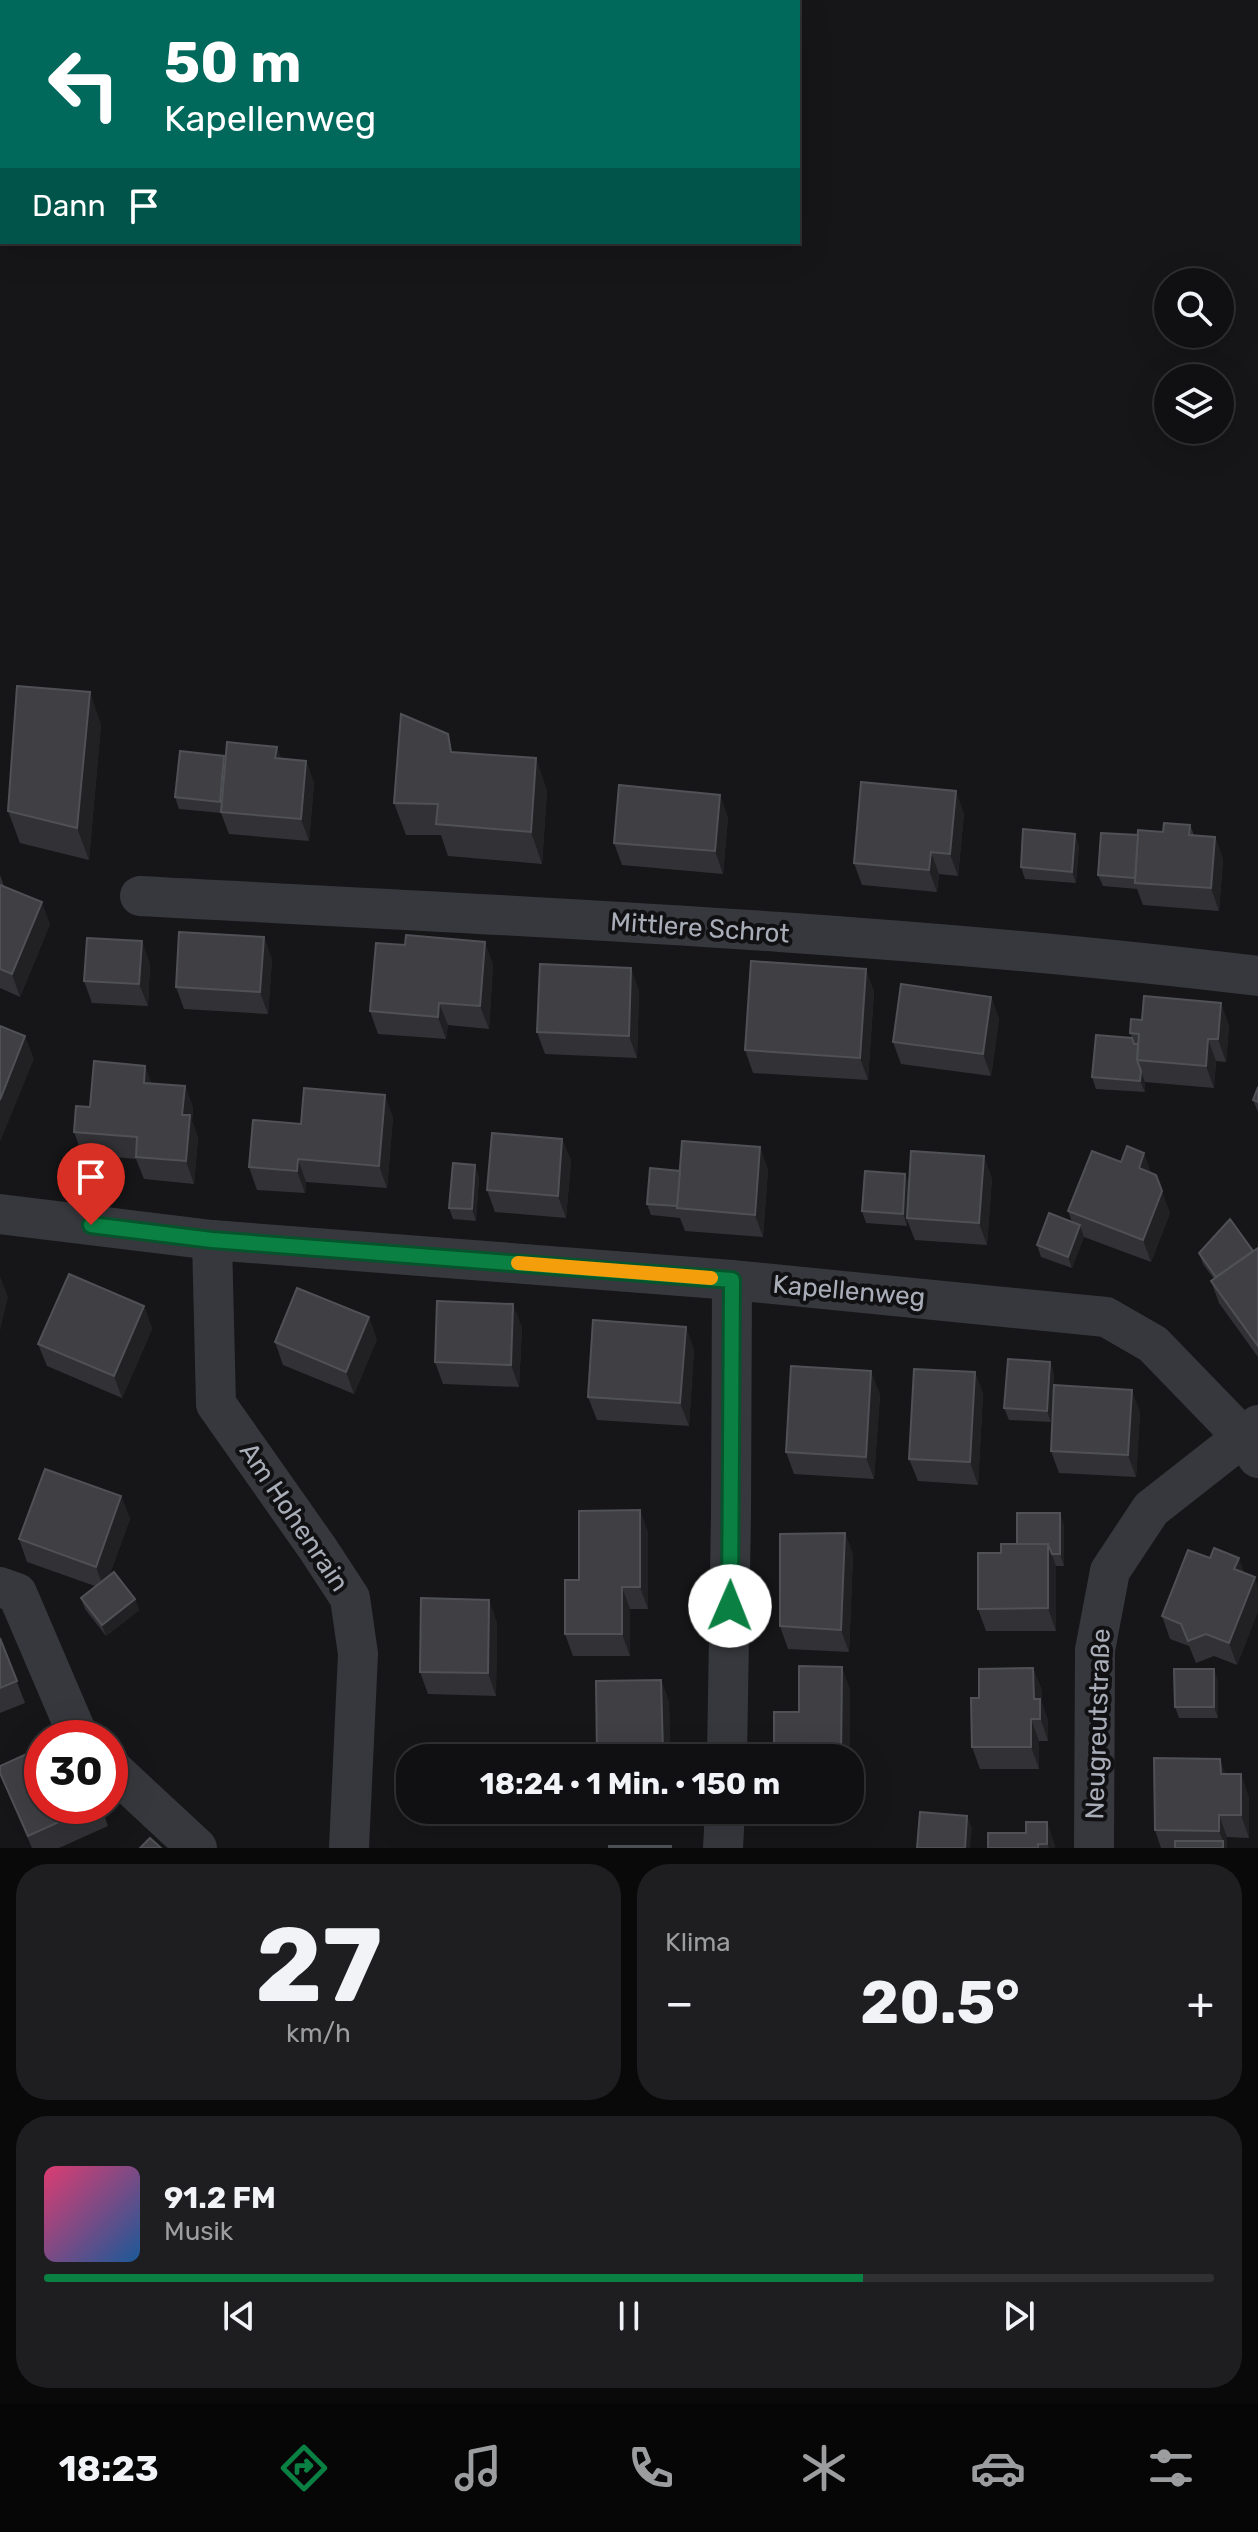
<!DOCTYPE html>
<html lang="de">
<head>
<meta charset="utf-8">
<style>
  body { margin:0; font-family:Rubik,sans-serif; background:#1e1e20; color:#f1f3f6; height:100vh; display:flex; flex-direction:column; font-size:30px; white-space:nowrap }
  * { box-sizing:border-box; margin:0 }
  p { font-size:26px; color:#9c9d9f }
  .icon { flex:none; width:44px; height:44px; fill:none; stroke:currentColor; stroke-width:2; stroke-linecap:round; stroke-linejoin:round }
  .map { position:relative; height:1848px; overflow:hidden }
  .details { display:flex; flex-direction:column; gap:16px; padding:16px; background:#09090a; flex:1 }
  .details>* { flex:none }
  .hud { position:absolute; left:0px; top:0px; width:800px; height:244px; box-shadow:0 8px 32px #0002,0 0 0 2px #303032; background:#00695c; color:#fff; overflow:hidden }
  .fabs { position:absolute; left:1154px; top:268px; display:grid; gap:16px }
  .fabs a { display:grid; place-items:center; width:80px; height:80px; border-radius:50%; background:#101012; box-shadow:0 8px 32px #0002,0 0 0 2px #303032; font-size:40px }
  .speed { position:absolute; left:24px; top:1720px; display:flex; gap:16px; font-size:40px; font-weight:700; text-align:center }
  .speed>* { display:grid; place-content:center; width:104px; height:104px; border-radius:50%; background:#101012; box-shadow:0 8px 32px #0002,0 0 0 2px #303032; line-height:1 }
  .speed .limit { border:12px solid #d22; background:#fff; color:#111 }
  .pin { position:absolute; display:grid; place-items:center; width:68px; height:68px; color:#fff; margin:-82px -34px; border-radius:50% 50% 50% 0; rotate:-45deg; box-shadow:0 0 8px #0007 }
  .pin .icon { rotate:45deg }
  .me { position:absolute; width:88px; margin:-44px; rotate:1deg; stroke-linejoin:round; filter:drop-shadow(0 0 6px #0008) }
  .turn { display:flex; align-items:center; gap:28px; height:168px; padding:0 32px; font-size:36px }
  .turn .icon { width:104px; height:104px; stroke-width:2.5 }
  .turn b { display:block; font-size:56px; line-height:68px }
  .then { display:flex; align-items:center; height:76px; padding:0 32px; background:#0003; gap:16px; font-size:30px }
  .big { font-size:60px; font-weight:700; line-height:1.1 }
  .details .widget { flex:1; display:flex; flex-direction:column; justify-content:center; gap:12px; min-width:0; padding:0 28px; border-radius:32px; background:#1e1e20 }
  .details .dial { align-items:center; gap:0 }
  .dial b { font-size:104px; line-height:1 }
  .song { display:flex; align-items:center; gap:24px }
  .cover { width:96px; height:96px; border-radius:12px; background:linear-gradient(135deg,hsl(340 70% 55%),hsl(210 70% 35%)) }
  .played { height:8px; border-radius:4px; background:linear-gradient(90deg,#0b8043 70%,#303032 70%) }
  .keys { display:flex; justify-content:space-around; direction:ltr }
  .heat { display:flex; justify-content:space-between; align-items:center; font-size:44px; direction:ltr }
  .details .tiles { flex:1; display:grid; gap:16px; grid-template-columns:1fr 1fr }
  .widget:last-child { grid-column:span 2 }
  .trip { position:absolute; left:396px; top:1744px; width:468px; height:80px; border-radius:32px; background:#101012; box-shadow:0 8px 32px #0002,0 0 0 2px #303032; font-weight:700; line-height:80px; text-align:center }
  .tab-bar { display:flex; height:128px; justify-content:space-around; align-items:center; background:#060607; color:#9c9d9f }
  .tab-bar .icon { width:56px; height:56px }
  .tab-bar .active { color:#0b8043 }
  .tab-bar b { font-size:36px; color:#f1f3f6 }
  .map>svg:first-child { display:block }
</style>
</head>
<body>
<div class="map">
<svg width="1258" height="1848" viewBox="0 0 1258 1848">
  <rect width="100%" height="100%" fill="#161618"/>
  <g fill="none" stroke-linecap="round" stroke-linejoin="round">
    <g stroke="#37383d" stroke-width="40">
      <path d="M140,896C513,916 887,931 1258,976"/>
      <path d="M0,1214L212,1240L732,1280L1106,1317L1153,1344L1242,1436L1258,1458"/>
      <path d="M212,1240L216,1404L318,1549L350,1598L358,1654L349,1848"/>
      <path d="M0,1587L17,1593L79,1738"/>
      <path d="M727,1758L731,1513L732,1280"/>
      <path d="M110,1767L197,1848"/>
      <path d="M723,1848L725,1810"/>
      <path d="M1094,1848L1095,1650L1110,1571L1151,1509L1258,1425"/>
    </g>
  </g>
  <g fill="#323236">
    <path d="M101,724L89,860L20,843L8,811Z"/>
    <path d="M277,747L281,759L306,761L314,783L309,841L229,834L221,813L179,809L175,797L226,760Z"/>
    <path d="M454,752L547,790L542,864L448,856L441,835H406L394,803Z"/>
    <path d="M964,813L958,876L939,874L937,892L862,885L854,863Z"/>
    <path d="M728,817L723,874L622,865L614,843Z"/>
    <path d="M1190,825L1194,835L1215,837L1223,859L1219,911L1143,905L1137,889L1103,886L1098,875L1163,832Z"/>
    <path d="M1079,845L1076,883L1025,879L1021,867Z"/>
    <path d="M0,875L4,886L50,924L20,997L0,988Z"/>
    <path d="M264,937L272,960L268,1014L184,1009L176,987Z"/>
    <path d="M150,963L148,1006L92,1003L84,981Z"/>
    <path d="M493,964L489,1029L448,1025L446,1039L378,1034L370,1011Z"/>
    <path d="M639,990L637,1058L545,1054L537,1032Z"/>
    <path d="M874,991L868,1080L753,1073L745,1050Z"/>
    <path d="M991,997L999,1019L991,1076L901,1064L893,1042Z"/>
    <path d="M1229,1025L1226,1062L1216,1061L1214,1088L1145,1082V1092L1096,1089L1092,1077L1132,1038L1130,1033Z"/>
    <path d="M145,1066L151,1083L185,1086L193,1108L192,1121L198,1138L194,1184L144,1179L136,1159L82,1154L74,1132L90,1107Z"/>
    <path d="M1258,1087V1112L1253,1100Z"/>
    <path d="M393,1117L387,1188L306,1182L305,1193L257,1190L249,1167L301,1124Z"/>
    <path d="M562,1139L571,1161L566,1218L495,1212L487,1190Z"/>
    <path d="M768,1169L763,1237L685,1231L680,1218L651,1215L647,1204L680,1171Z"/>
    <path d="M1152,1173L1170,1213L1151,1262L1084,1237L1072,1268L1041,1257L1037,1245L1072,1222L1068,1211Z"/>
    <path d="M905,1174L909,1184L992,1178L987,1245L915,1240L907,1220V1226L866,1223L862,1211Z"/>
    <path d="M479,1176L476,1221L453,1219L449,1208Z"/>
    <path d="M1258,1248V1357L1219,1303L1211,1281L1214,1279L1203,1264L1199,1253L1253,1251Z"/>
    <path d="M144,1306L152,1329L122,1398L47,1366L38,1344Z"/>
    <path d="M522,1327L519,1387L443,1384L435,1362Z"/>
    <path d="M377,1339L354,1394L283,1365L275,1342Z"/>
    <path d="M694,1349L689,1426L597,1420L588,1397Z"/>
    <path d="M1050,1362L1054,1374L1051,1422L1009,1420L1004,1408Z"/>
    <path d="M975,1372L983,1394L978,1485L918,1481L909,1459Z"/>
    <path d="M880,1394L874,1479L794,1474L786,1452Z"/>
    <path d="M1140,1412L1136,1477L1059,1473L1051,1451Z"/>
    <path d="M121,1496L130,1519L109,1576L135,1599L139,1610L106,1636L85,1609L81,1598L95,1586L27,1562L19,1539Z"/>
    <path d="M640,1510L648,1533V1609H630V1656H573L565,1634L579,1580Z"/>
    <path d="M1064,1525V1566H1056V1631H986L978,1609L1001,1553L1017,1544Z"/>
    <path d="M845,1533L853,1555L849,1652L788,1649L780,1626Z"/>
    <path d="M1244,1573L1258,1587V1611L1237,1665L1214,1656L1196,1663L1189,1646L1170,1639L1162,1616Z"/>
    <path d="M497,1622L496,1696L428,1694L420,1672Z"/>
    <path d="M0,1638L25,1703L0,1713Z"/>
    <path d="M1033,1668L1042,1691V1703L1048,1721V1741H1039V1769H980L972,1747L979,1698Z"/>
    <path d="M661,1680L669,1702L670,1758H599L597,1753Z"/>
    <path d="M1218,1680V1718H1179L1175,1707Z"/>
    <path d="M1226,1774L1249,1797V1838L1227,1837V1848H1161L1155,1830Z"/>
    <path d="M0,1775L42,1806H101L108,1826L59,1848H32Z"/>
    <path d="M778,1810H849V1820L781,1819Z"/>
    <path d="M988,1833L1055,1845V1848H988Z"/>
  </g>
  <g fill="#212124">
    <path d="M90,692L101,724L89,860L77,828Z"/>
    <path d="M277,747L285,769L275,758Z"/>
    <path d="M224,756L228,767L224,813L220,802Z"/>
    <path d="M536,758L547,790L542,864L531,832Z"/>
    <path d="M306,761L314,783L309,841L301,819Z"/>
    <path d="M956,791L964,813L958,876L950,854Z"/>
    <path d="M720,795L728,817L723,874L715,851Z"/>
    <path d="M1075,834L1079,845L1076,883L1072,872Z"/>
    <path d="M1215,837L1223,859L1219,911L1211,888Z"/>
    <path d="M931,852L939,874L937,892L929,870Z"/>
    <path d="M42,902L50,924L20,997L12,974Z"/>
    <path d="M264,937L272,960L268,1014L260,992Z"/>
    <path d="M142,941L150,963L148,1006L139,984Z"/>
    <path d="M485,942L493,964L489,1029L480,1006Z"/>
    <path d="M631,968L639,990L637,1058L629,1036Z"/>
    <path d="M866,969L874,991L868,1080L860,1058Z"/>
    <path d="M991,997L999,1019L991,1076L983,1054Z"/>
    <path d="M439,1003L448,1025L446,1039L438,1017Z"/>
    <path d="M1221,1003L1229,1025L1226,1062L1218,1039Z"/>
    <path d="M25,1036L34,1059L0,1142V1100Z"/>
    <path d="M1208,1039L1216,1061L1214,1088L1206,1066Z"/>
    <path d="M145,1066L153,1088L144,1083Z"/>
    <path d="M1141,1071L1145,1082V1092L1140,1081Z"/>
    <path d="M185,1086L193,1108L192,1121L198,1138L194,1184L186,1161L182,1115Z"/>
    <path d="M385,1095L393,1117L387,1188L379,1166Z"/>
    <path d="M562,1139L571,1161L566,1218L558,1196Z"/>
    <path d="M760,1147L768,1169L763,1237L755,1215Z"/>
    <path d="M1144,1153L1152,1175L1139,1168Z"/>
    <path d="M984,1156L992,1178L987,1245L979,1223Z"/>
    <path d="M298,1159L306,1182L305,1193L297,1171Z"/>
    <path d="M475,1165L479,1176L476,1221L472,1209Z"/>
    <path d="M905,1174L910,1185L907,1226L903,1214Z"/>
    <path d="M1162,1191L1170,1213L1151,1262L1143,1240Z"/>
    <path d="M1080,1225L1084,1237L1072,1268L1068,1257Z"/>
    <path d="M0,1276L8,1297L0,1331Z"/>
    <path d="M513,1304L522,1327L519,1387L511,1365Z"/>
    <path d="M144,1306L152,1329L122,1398L114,1376Z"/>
    <path d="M369,1317L377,1339L354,1394L346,1372Z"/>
    <path d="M686,1327L694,1349L689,1426L680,1403Z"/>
    <path d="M1050,1362L1054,1374L1051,1422L1047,1411Z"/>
    <path d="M871,1371L880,1394L874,1479L866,1457Z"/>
    <path d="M975,1372L983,1394L978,1485L970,1462Z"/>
    <path d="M1132,1390L1140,1412L1136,1477L1128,1455Z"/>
    <path d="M121,1496L130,1519L104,1589L96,1567Z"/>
    <path d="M640,1510L648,1533V1609L640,1587Z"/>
    <path d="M1060,1513L1064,1525V1566L1060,1554Z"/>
    <path d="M845,1533L853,1555L849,1652L841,1630Z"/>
    <path d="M1048,1544L1056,1566V1631L1048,1608Z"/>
    <path d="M1239,1558L1247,1580L1234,1569Z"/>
    <path d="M1255,1577L1258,1587V1611L1237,1665L1229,1643Z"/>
    <path d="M622,1587L630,1609V1656L622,1634Z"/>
    <path d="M135,1599L139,1610L106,1636L102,1625Z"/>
    <path d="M489,1600L497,1622L496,1696L488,1673Z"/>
    <path d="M842,1667L850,1689V1758H841Z"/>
    <path d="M1033,1668L1042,1691V1703L1048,1721V1741L1034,1699Z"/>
    <path d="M1214,1669L1218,1680V1718L1214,1707Z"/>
    <path d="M661,1680L669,1702L670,1758H665L663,1752Z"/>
    <path d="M1031,1719L1039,1741V1769L1031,1747Z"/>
    <path d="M1220,1759L1228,1781L1221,1774Z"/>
    <path d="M1241,1774L1249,1797V1838L1241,1815Z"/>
    <path d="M1219,1815L1227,1837V1848H1223V1841L1219,1831Z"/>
    <path d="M967,1816L972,1828L970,1848H965Z"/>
    <path d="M1047,1822L1055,1845V1848H1049L1047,1844Z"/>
  </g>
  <g fill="#3f3f44" stroke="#4f5156" stroke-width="2">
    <path d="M17,686L90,692L77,828L8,811Z"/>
    <path d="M401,714L448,734L451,752L536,758L531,832L436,824L438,804L394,803Z"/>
    <path d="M227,742L277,747L275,758L306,761L301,819L221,812Z"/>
    <path d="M180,751L224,756L220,802L175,797Z"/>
    <path d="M861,782L956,791L950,854L931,852L929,870L854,863Z"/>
    <path d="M619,785L720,795L715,851L614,843Z"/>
    <path d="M1164,823L1190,825L1189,835L1215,837L1211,888L1135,883L1138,830L1163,832Z"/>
    <path d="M1023,829L1075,834L1072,872L1021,867Z"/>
    <path d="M1101,833L1138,835L1135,878L1098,875Z"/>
    <path d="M0,885L42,902L12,974L0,969Z"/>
    <path d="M179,932L264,937L260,992L176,987Z"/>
    <path d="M406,935L485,942L480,1006L439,1003L438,1017L370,1011L376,943L405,945Z"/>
    <path d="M87,938L142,941L139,984L84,981Z"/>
    <path d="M751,961L866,969L860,1058L745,1050Z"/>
    <path d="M540,964L631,968L629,1036L537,1032Z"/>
    <path d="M901,984L991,997L983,1054L893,1042Z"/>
    <path d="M1144,996L1221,1003L1218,1039H1208L1206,1066L1137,1060L1139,1034L1130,1033L1131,1019L1142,1020Z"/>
    <path d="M0,1026L25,1036L0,1100Z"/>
    <path d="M1096,1035L1132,1038L1134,1044H1138L1137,1060L1141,1071L1140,1081L1092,1077Z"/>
    <path d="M94,1061L145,1066L144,1083L185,1086L182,1115H190L186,1161L136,1157L137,1137L74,1132L76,1106L90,1107Z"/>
    <path d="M1258,1087V1102L1253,1100Z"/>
    <path d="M304,1088L385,1095L379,1166L298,1159L297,1171L249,1167L253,1120L301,1124Z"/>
    <path d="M492,1133L562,1139L558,1196L487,1190Z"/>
    <path d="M682,1141L760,1147L755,1215L677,1208Z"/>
    <path d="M1127,1146L1144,1153L1139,1168L1156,1175L1162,1191L1143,1240L1068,1211L1092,1151L1121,1162Z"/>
    <path d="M911,1151L984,1156L979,1223L907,1218Z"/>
    <path d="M453,1163L475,1165L472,1209L449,1208Z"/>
    <path d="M650,1168L680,1171L677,1206L647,1204Z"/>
    <path d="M865,1171L905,1174L903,1214L862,1211Z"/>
    <path d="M1049,1213L1080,1225L1068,1257L1037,1245Z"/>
    <path d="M1230,1219L1253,1251L1216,1277L1199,1253Z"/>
    <path d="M1258,1248V1346L1211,1281Z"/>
    <path d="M69,1274L144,1306L114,1376L38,1344Z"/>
    <path d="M297,1288L369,1317L346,1372L275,1342Z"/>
    <path d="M437,1301L513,1304L511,1365L435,1362Z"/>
    <path d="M593,1320L686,1327L680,1403L588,1397Z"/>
    <path d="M1008,1359L1050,1362L1047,1411L1004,1408Z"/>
    <path d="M791,1366L871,1371L866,1457L786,1452Z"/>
    <path d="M914,1369L975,1372L970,1462L909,1459Z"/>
    <path d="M1054,1385L1132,1390L1128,1455L1051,1451Z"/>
    <path d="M45,1469L121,1496L96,1567L19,1539Z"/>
    <path d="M640,1510V1587H622V1634H565V1580H579V1511Z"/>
    <path d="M1017,1513H1060V1554H1052L1048,1544H1017Z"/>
    <path d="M845,1533L841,1630L780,1626V1534Z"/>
    <path d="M1001,1544H1048V1608L978,1609V1553H1001Z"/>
    <path d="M1214,1548L1239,1558L1234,1569L1255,1577L1229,1643L1206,1634L1188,1641L1181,1624L1162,1616L1188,1550L1210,1558Z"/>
    <path d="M114,1572L135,1599L102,1625L81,1598Z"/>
    <path d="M421,1598L489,1600L488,1673L420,1672Z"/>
    <path d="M0,1638L17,1681L0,1688Z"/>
    <path d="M799,1666L842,1667L841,1758H774V1712H799Z"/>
    <path d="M1033,1668L1034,1699H1040V1719H1031V1747H972L971,1698H979V1669Z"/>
    <path d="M1174,1669H1214V1707H1175Z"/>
    <path d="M661,1680L663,1752L597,1753L596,1681Z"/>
    <path d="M42,1747V1806H94L28,1836L0,1773V1766Z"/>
    <path d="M1154,1758L1220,1759L1221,1774H1241V1815H1219V1831L1155,1830Z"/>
    <path d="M920,1812L967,1816L965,1848H917Z"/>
    <path d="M1026,1822H1047V1844H1038V1848H988V1833H1026Z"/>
    <path d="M150,1838L161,1848H140Z"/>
    <rect x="1175" y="1841" width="48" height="7"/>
    <rect x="609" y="1846" width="62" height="2"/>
  </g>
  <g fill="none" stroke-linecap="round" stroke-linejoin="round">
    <defs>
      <path id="route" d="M91,1225L212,1240L732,1280L730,1606"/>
    </defs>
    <use href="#route" stroke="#07532c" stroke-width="20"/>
    <use href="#route" stroke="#0b8043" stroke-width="14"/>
    <path stroke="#f59e0b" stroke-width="14" d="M518,1263L711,1278"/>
  </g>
  <g text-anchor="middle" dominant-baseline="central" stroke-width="8" stroke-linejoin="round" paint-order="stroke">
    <g font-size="26" fill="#a8adb8" stroke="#111113">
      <text transform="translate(700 928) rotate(4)">Mittlere Schrot</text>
      <text transform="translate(849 1291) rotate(5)">Kapellenweg</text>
      <text transform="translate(294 1517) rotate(56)">Am Hohenrain</text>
      <text transform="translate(1098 1724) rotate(-88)">Neugreutstraße</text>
    </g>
  </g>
</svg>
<div class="fabs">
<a><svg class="icon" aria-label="search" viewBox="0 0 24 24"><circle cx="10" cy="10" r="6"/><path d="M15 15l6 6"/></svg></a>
<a><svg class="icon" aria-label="layers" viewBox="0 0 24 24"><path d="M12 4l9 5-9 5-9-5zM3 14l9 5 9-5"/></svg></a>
</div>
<div class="speed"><div class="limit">30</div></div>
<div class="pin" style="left:91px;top:1225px;background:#d93025"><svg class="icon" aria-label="arrive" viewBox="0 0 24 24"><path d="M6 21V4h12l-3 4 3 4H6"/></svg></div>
<svg class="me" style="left:730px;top:1606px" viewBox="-20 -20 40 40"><circle r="19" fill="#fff"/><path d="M0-13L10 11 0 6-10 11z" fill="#0b8043"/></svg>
<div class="trip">18:24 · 1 Min. · 150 m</div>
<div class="hud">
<div class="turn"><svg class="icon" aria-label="left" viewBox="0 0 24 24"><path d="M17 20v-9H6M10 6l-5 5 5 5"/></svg><div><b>50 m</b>Kapellenweg</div></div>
<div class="then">Dann<svg class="icon" aria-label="arrive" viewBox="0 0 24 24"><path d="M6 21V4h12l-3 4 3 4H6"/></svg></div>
</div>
</div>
<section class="details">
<div class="tiles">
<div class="widget dial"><b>27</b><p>km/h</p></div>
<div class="widget"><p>Klima</p>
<div class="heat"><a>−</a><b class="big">20.5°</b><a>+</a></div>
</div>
<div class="widget">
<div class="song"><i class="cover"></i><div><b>91.2 FM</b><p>Musik</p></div></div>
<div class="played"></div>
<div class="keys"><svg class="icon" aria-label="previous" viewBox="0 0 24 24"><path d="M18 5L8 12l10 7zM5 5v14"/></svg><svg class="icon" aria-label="pause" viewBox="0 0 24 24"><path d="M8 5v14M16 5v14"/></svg><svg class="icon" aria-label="next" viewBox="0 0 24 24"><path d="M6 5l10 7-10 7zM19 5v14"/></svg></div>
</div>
</div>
</section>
<nav class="tab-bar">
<b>18:23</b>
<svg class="icon active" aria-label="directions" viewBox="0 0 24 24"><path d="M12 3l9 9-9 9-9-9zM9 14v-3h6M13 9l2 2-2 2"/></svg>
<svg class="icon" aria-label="music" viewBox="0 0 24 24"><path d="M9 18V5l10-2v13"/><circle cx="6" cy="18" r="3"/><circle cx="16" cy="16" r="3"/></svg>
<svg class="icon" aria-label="phone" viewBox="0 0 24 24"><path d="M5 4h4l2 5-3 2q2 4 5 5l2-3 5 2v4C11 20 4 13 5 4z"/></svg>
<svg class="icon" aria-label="climate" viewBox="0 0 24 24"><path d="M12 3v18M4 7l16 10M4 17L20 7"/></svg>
<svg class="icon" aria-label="car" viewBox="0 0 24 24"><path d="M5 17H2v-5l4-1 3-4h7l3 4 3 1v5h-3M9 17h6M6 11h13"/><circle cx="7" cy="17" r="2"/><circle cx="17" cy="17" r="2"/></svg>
<svg class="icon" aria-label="filters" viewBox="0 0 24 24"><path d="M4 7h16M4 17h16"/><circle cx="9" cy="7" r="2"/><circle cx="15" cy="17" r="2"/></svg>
</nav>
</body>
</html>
